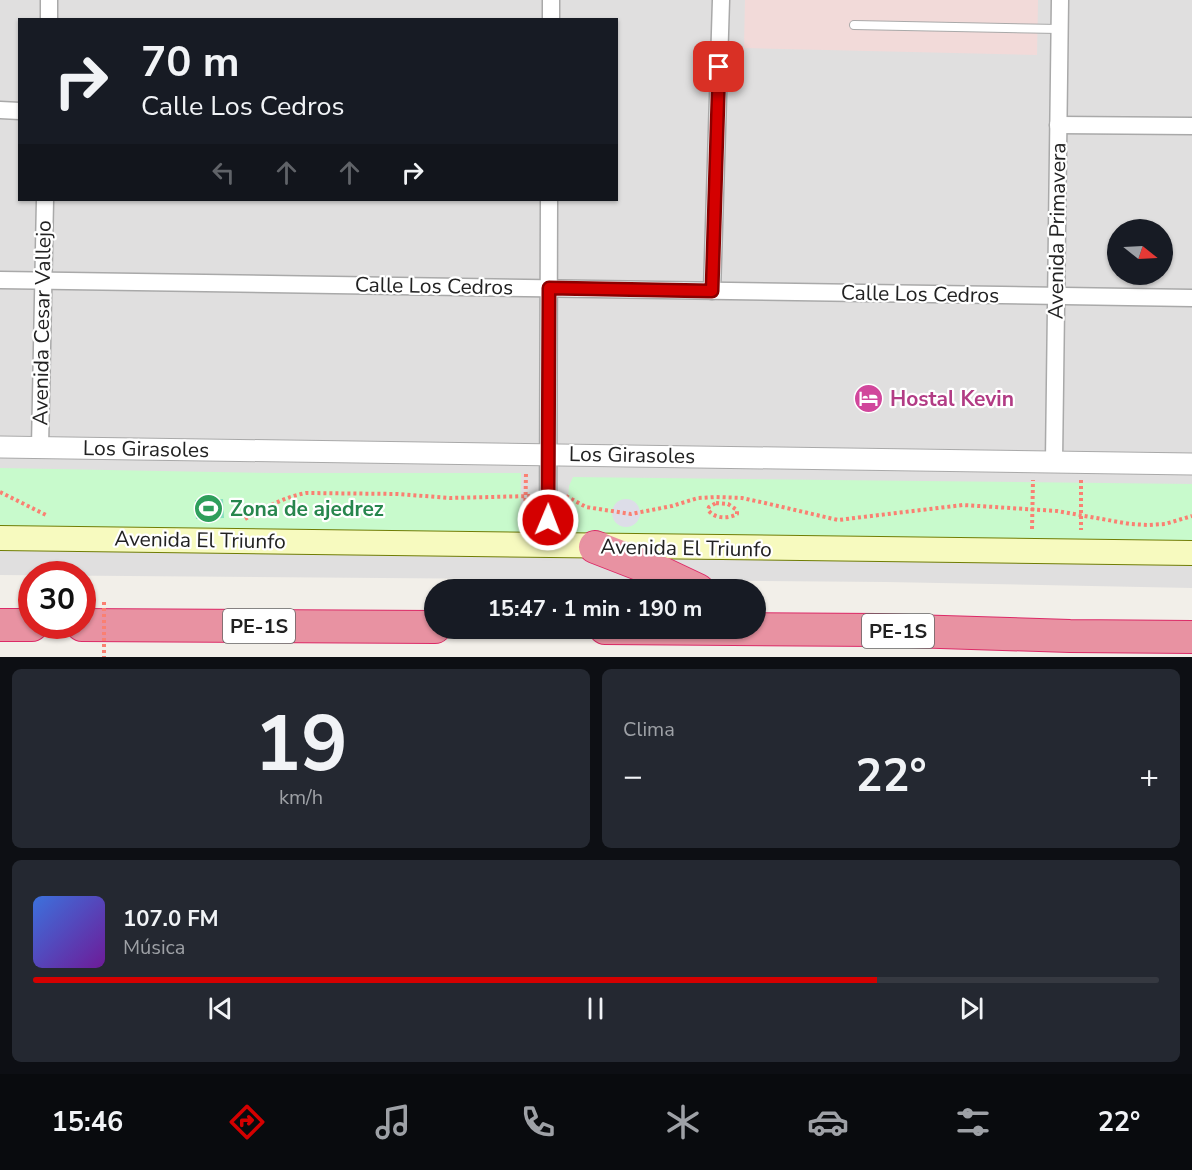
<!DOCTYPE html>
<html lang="es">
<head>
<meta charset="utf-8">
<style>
  body { margin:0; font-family:"Nunito Sans",sans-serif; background:#242831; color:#f1f3f6; height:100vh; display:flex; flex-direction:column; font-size:22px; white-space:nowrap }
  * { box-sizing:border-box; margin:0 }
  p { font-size:20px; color:#9ea1a6 }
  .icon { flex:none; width:33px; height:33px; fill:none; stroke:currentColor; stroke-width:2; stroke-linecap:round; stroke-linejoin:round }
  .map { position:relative; height:657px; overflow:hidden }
  .sheet { display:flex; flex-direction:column; gap:12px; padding:12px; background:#0d0f14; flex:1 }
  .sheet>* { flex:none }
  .hud { position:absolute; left:18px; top:18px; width:600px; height:183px; border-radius:0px; box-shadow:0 2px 4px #0004; background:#171b24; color:#f1f3f6; overflow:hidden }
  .needle { width:39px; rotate:108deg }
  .buttons { position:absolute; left:1107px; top:219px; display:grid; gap:12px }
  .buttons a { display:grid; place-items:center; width:66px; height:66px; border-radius:50%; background:#171b24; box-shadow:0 2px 4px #0004; font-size:30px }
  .speed { position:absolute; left:18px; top:561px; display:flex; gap:12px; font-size:30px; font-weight:700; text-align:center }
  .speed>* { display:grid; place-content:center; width:78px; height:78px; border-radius:50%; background:#171b24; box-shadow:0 2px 4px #0004; line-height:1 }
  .speed .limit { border:9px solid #d22; background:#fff; color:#111 }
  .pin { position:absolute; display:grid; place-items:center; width:51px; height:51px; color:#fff; margin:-26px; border-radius:12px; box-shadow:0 3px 9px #0006 }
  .me { position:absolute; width:66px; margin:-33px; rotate:1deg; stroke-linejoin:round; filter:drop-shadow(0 0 4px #0008) }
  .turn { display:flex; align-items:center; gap:21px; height:126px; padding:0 24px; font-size:27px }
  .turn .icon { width:78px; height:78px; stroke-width:2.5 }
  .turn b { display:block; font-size:42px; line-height:51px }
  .lanes { display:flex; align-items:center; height:57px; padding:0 24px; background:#0003; justify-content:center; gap:30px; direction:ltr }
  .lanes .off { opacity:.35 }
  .big { font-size:45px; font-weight:700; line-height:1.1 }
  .sheet .widget { flex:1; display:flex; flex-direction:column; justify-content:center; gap:9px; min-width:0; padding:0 21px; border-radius:9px; background:#242831 }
  .sheet .dial { align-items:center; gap:0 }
  .dial b { font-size:78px; line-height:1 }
  .song { display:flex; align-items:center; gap:18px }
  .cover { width:72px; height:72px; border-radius:9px; background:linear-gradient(135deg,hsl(220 70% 55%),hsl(280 70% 35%)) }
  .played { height:6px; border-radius:3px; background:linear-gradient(90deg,#d40000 75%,#363941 75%) }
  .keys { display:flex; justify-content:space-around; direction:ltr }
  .heat { display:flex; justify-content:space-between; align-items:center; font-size:33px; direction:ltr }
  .sheet .tiles { flex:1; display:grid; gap:12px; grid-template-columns:1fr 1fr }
  .widget:last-child { grid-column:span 2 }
  .trip { position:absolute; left:424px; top:579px; width:342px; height:60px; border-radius:30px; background:#171b24; box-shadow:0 2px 4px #0004; font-weight:700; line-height:60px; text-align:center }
  .tab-bar { display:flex; height:96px; justify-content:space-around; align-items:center; background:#090b0e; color:#9ea1a6 }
  .tab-bar .icon { width:42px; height:42px }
  .tab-bar .active { color:#d40000 }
  .tab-bar b { font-size:27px; color:#f1f3f6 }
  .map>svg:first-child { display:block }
</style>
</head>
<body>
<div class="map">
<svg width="1192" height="657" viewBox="0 0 1192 657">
  <rect width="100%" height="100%" fill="#f2efe9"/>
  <path fill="#e0dfdf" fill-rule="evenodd" d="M0,0H1192V588L886,582L0,575ZM20,20H616V200H20ZM1118,230H1162V274H1118Z"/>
  <path fill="#f2dad9" d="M745,0H1038L1037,55L744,48Z"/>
  <g fill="#c8facc">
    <path d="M0,468L274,473H521L520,537L0,531Z"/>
    <path d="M573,477L1192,484V545L571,534L566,526L569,486Z"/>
  </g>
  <path fill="#88e0be" d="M223,499L224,518L196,519L195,500Z"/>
  <circle fill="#dddde8" cx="626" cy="513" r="14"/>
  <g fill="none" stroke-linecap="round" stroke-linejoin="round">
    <defs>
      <path id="service" d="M854,25L1059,29"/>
      <g id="minor">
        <path d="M49,20V0"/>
        <path d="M551,20V0"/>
        <path d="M0,110L20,111"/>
        <path d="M1058,125L1192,126"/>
        <path d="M0,280L1192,298"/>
        <path d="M712,291L721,0"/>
        <path d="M40,447L45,200"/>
        <path d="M1054,461L1060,0"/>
        <path d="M548,544L549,200"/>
      </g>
      <path id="tertiary" d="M0,447L1192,464"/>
      <path id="secondary" d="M0,538L1192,553"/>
      <g id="motorway">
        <path d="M595,547L662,573L698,590"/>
        <path d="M0,625H32"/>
        <path d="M82,625L435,627"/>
        <path d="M605,628L878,630L1070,636L1192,637"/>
      </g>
    </defs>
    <use href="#service" stroke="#a9a9a9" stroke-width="10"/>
    <use href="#minor" stroke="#a9a9a9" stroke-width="19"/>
    <use href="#tertiary" stroke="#a9a9a9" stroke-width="23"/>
    <use href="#secondary" stroke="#707d05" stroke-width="26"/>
    <use href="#motorway" stroke="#dc2a67" stroke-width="34"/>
    <g stroke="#fa8072" stroke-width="4" stroke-dasharray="3 3" stroke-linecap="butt">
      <path d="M1081,480V530"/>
      <path d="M0,492L48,516"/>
      <path d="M566,496L586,507L631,514L672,506L698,498L716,497L742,498L765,503L838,520L963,505L1057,511L1130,524L1148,525L1165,524L1192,516"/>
      <path d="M716,503L728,504L737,510V514C728,519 715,519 708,510L709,507Z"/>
      <path d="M245,519C265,508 284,497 306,493L398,494L450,498L531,496"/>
      <path d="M525,525L526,473"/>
      <path d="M1032,529L1033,480"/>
    </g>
    <use href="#service" stroke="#fff" stroke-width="8"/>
    <use href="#minor" stroke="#fff" stroke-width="16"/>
    <use href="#tertiary" stroke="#fff" stroke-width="21"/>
    <use href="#secondary" stroke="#f7fabf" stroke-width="24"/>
    <use href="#motorway" stroke="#e892a2" stroke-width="32"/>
    <path stroke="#fa8072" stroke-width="4" stroke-dasharray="3 3" stroke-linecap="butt" d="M104,602V657"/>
  </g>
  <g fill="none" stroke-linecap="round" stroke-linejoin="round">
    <defs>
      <path id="route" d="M548,520L549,288L712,291L719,67"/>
    </defs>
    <use href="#route" stroke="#8a0000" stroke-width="15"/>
    <use href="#route" stroke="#d40000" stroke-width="10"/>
  </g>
  <defs>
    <symbol id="hotel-disc" viewBox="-11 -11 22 22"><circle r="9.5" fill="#d1479c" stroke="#fff"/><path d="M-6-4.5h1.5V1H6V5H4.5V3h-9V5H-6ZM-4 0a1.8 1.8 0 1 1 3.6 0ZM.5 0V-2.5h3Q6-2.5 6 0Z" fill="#fff"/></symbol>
    <symbol id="stadium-disc" viewBox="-11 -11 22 22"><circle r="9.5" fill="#2e9e5b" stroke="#fff"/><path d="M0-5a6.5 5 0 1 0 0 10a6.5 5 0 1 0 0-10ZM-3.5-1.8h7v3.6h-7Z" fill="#fff"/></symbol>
  </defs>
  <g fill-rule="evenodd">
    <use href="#hotel-disc" x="852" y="382" width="33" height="33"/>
    <use href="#stadium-disc" x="192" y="492" width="33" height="33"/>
  </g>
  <g text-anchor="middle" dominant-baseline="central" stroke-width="4.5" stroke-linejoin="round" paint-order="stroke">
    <g fill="#fff" stroke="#646464" stroke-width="1.5">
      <rect x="223" y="609" width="72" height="34" rx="4.5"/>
      <rect x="862" y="614" width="72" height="34" rx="4.5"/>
    </g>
    <g font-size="20" font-weight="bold" fill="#222">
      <text x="259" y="626">PE-1S</text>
      <text x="898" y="631">PE-1S</text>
    </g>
    <g font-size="21" fill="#222" stroke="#fff">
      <text transform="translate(1057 231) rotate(-89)">Avenida Primavera</text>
      <text transform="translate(434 286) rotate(1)">Calle Los Cedros</text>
      <text transform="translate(920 294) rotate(1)">Calle Los Cedros</text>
      <text transform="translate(42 323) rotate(-89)">Avenida Cesar Vallejo</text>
      <text transform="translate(146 449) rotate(1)">Los Girasoles</text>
      <text transform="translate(632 455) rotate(1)">Los Girasoles</text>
      <text transform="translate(200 540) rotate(1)">Avenida El Triunfo</text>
      <text transform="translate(686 548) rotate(1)">Avenida El Triunfo</text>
    </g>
    <g font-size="21" font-weight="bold" fill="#b23c85" stroke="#fff" text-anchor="start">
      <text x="890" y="399">Hostal Kevin</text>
    </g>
    <g font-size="21" font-weight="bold" fill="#27864d" stroke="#fff" text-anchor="start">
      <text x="230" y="509">Zona de ajedrez</text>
    </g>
  </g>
</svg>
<div class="buttons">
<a><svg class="needle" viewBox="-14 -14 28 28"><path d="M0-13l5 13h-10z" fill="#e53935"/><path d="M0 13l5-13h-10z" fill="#9ea1a6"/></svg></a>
</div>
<div class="speed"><div class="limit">30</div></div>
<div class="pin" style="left:719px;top:67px;background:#d93025"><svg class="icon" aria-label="arrive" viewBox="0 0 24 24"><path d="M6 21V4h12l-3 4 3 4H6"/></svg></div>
<svg class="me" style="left:548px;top:520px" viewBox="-20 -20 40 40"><circle r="17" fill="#d40000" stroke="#fff" stroke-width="3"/><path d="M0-11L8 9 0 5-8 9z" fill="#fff"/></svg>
<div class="trip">15:47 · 1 min · 190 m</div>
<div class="hud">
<div class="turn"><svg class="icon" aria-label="right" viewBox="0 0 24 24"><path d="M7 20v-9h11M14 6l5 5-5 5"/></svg><div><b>70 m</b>Calle Los Cedros</div></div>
<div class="lanes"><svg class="icon off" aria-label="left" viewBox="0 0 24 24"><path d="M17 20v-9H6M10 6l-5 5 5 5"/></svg><svg class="icon off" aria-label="ahead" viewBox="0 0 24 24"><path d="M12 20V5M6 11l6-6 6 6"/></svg><svg class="icon off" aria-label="ahead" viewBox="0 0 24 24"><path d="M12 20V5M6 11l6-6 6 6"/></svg><svg class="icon" aria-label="right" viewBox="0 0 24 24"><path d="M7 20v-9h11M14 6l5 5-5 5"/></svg></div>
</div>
</div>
<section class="sheet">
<div class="tiles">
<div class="widget dial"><b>19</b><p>km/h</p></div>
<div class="widget"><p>Clima</p>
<div class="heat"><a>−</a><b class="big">22°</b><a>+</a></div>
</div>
<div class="widget">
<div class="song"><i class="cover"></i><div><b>107.0 FM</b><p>Música</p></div></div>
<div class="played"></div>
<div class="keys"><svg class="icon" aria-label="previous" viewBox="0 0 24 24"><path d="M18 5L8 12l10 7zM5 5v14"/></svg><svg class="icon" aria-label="pause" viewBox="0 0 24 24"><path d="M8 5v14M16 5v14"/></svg><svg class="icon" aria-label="next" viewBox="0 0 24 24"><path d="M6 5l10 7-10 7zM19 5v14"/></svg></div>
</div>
</div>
</section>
<nav class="tab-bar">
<b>15:46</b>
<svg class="icon active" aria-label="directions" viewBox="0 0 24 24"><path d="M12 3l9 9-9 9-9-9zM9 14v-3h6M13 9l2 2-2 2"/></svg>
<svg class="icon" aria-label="music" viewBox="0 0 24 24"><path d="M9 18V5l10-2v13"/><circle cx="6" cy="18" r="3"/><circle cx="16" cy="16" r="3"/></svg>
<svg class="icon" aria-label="phone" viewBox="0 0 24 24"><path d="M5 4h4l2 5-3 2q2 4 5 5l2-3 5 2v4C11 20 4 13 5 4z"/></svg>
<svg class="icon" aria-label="climate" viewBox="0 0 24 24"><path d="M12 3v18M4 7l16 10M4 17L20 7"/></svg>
<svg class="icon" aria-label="car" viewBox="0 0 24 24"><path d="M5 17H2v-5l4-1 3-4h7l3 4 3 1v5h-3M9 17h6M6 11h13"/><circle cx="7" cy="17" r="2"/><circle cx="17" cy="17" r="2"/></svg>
<svg class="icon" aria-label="filters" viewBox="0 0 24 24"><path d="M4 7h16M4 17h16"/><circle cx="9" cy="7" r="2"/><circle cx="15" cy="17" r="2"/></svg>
<b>22°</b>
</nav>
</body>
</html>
